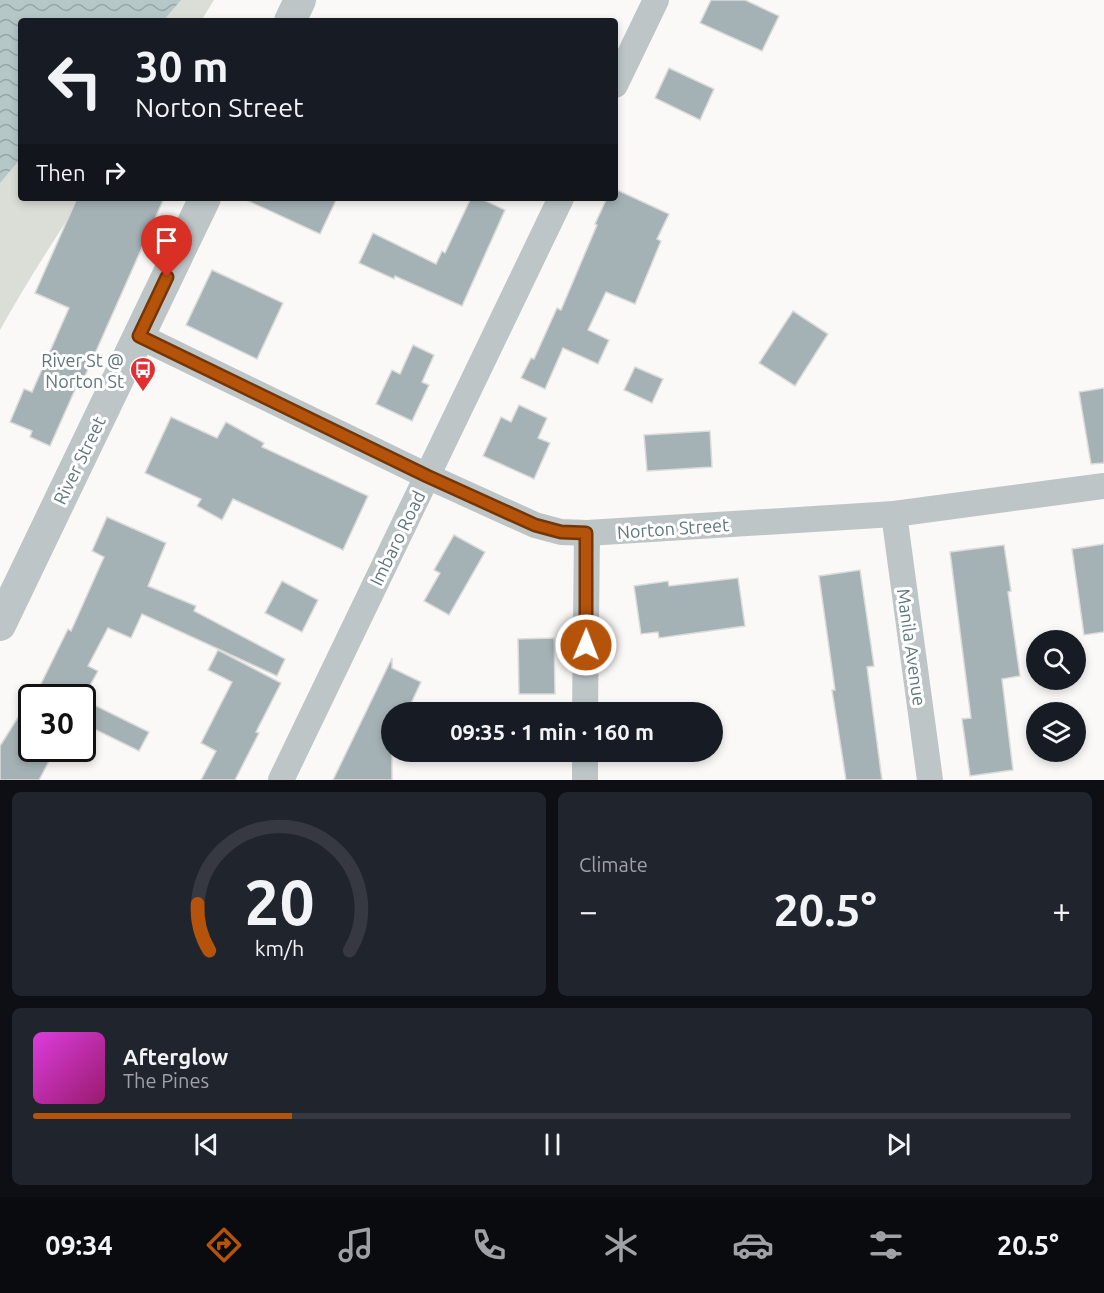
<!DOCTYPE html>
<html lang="en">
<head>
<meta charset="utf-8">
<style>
  body { margin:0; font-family:Ubuntu,sans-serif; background:#20242c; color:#f1f3f6; height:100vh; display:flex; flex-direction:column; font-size:22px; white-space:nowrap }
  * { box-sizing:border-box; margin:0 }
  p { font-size:20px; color:#9ea1a6 }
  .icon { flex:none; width:33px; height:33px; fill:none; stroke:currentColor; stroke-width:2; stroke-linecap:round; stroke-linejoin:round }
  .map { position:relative; height:780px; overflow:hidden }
  .side { display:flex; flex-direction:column; gap:12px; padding:12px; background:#0d0f14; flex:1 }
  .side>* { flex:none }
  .top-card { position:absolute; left:18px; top:18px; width:600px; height:183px; border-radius:6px; box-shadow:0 3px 9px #0003; background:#171b24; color:#f1f3f6; overflow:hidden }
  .tools { position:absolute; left:1026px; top:630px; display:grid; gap:12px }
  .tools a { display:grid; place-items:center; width:60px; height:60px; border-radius:50%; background:#171b24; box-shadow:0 3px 9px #0003; font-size:30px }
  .speed { position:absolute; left:18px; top:684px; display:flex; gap:12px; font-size:30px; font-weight:700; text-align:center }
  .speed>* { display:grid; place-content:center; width:78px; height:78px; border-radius:50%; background:#171b24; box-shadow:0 3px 9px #0003; line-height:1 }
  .speed .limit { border:3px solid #111; border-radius:9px; background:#fff; color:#111 }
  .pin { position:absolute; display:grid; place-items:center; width:51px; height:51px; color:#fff; margin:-62px -26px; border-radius:50% 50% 50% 0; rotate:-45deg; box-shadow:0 0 6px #0007 }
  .pin .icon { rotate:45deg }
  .me { position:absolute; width:66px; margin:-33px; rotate:1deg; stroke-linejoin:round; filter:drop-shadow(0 0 4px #0008) }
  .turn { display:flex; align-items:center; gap:21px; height:126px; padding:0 18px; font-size:27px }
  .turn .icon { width:78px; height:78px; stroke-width:2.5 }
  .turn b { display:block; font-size:42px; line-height:51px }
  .then { display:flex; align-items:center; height:57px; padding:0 18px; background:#0003; gap:12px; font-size:22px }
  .big { font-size:45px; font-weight:600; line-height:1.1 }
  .side .card { flex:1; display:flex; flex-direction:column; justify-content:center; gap:9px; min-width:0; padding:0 21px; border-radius:9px; background:#20242c }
  .side .dial { align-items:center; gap:0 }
  .dial svg { height:156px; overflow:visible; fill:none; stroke:#363941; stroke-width:7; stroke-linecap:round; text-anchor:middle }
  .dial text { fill:#f1f3f6; stroke:none }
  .song { display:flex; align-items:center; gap:18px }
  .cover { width:72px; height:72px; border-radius:9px; background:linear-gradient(135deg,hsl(300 70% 55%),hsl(320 70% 35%)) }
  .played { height:6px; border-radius:3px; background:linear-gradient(90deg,#b45309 25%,#363941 25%) }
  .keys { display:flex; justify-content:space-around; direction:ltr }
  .heat { display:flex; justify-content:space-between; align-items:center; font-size:33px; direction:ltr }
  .side .tiles { flex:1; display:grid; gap:12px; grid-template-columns:1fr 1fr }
  .card:last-child { grid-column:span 2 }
  .trip { position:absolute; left:381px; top:702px; width:342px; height:60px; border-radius:30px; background:#171b24; box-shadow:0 3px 9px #0003; font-weight:600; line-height:60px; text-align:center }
  .menu { display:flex; height:96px; justify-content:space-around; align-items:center; background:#090b0e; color:#9ea1a6 }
  .menu .icon { width:42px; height:42px }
  .menu .selected { color:#b45309 }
  .menu b { font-size:27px; color:#f1f3f6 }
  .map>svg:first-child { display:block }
</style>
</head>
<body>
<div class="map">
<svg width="1104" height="780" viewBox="0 0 1104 780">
  <defs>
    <pattern id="water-waves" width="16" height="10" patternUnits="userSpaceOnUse" patternTransform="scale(1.5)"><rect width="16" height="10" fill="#b6c7c7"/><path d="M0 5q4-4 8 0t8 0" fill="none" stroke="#97a6a7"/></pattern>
  </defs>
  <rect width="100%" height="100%" fill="#faf9f7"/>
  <path fill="#dbded6" d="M0,0H214L201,21H21V198H81C53,242 25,285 0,330Z"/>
  <path fill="url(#water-waves)" d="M0,0H181L163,21H21V158L0,183Z"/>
  <g fill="#a5b2b5" stroke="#dbdbd9" stroke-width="1.5">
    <path d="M711,0H745L779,16L762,51L700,23Z"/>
    <path d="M669,68L714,89L700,120L655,98Z"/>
    <path d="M615,189L669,214L657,239L661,241L635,304L606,292L588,330L609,340L598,364L563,348L545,389L521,378L531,358L534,359L557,308L561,310L597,225L595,224L607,198H615Z"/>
    <path d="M77,198H164L81,385L78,383L50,446L30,437L32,431L10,422L24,389L32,392L69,308L35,293Z"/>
    <path d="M242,198H337L320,234Z"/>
    <path d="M471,198H480L505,210L462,306L395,276L394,279L359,263L373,233L436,264L442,251L445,253Z"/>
    <path d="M212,270L283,303L257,359L186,325Z"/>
    <path d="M793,311L828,334L795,386L759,363Z"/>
    <path d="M413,345L434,355L422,382L429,385L412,421L376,404L392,370L400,374Z"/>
    <path d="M635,367L663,379L652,403L624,390Z"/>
    <path d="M1104,388V463L1091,464L1079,392Z"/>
    <path d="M519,405L547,418L538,438L550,443L534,479L483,456L501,417L511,422Z"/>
    <path d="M171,417L217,438L226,422L264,443L262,447L368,496L343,550L233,499L222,520L197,506L201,499L145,473Z"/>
    <path d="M710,431L712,467L647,471L644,435Z"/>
    <path d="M107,517L166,543L148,586L196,606L194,611L285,659L277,676L142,614L131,638L108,628L88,666L98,671L83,698H34L68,629L71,631L104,557L92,551Z"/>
    <path d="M454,535L485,552L449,615L424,601L440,573L434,570Z"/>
    <path d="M1104,544V632L1084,635L1072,549Z"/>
    <path d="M1004,545L1011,591L1008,592L1020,676L1002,679L1013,770L970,776L962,719L971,718L950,552Z"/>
    <path d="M860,570L874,666L867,667L882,780H846L832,690H835L819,576Z"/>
    <path d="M738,578L745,626L659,638L658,632L641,634L634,586L668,581L669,586Z"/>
    <path d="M282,581L318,600L302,632L265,613Z"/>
    <path d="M554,638L555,694H519L518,639Z"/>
    <path d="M218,650L281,683L256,732L259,733L235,780H201L216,751L201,743L232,682L208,670Z"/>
    <path d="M392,658V668L421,682L407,712H392V780H333Z"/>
    <path d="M32,695V748H56L39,780H0V746Z"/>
    <path d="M82,699L149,732L139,751L82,723Z"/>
  </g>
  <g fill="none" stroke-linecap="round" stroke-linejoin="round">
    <g stroke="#bec5c7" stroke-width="26">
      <path d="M615,85L656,0"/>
      <path d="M139,336L427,476L535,525L561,532L587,533L894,514L1104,486"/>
      <path d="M894,514L930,780"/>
      <path d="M585,712L587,533"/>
      <path d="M281,780L561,198"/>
      <path d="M585,780V752"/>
    </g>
    <g stroke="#bec5c7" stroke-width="32">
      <path d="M290,21L300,0"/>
      <path d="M0,625L205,198"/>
    </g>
  </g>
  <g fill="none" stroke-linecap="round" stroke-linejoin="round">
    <defs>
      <path id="route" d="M167,277L139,336L427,476L535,525L561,532L586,533V645"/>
    </defs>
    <use href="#route" stroke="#753606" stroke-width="15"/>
    <use href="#route" stroke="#b45309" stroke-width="10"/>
  </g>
  <defs>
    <symbol id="bus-pin" viewBox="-11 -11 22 30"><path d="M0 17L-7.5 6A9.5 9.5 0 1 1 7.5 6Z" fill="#e12f33" stroke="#fff"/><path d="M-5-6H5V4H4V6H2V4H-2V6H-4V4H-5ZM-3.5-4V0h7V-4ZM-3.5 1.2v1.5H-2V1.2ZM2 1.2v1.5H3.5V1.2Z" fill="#fff"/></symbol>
  </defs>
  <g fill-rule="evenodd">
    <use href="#bus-pin" x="128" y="355" width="30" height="40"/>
  </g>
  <g text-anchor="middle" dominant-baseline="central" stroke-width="6" stroke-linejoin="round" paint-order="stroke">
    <g font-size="18" fill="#60777c" stroke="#fff" text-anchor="end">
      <text x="124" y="360">River St @<tspan x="124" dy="21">Norton St</tspan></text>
    </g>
    <g font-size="18" fill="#60777c" stroke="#fff">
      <text transform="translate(79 460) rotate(-64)">River Street</text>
      <text transform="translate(673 528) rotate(-4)">Norton Street</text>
      <text transform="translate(397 538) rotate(-64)">Imbaro Road</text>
      <text transform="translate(912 647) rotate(82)">Manila Avenue</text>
    </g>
  </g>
</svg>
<div class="tools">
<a><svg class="icon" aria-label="search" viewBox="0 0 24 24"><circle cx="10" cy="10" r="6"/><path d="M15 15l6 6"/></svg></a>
<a><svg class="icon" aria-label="layers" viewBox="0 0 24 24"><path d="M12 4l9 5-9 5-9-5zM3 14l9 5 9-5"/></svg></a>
</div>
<div class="speed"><div class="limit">30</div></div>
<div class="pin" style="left:167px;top:277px;background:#d93025"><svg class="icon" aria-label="arrive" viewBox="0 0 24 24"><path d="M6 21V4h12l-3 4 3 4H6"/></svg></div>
<svg class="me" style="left:586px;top:645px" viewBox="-20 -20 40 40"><circle r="17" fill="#b45309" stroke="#fff" stroke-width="3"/><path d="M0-11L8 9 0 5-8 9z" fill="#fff"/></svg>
<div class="trip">09:35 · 1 min · 160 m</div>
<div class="top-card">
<div class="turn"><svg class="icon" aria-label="left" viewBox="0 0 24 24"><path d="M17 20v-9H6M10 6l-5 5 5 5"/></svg><div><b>30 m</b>Norton Street</div></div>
<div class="then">Then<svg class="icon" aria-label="right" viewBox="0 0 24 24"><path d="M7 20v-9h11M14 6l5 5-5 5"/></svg></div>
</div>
</div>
<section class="side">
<div class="tiles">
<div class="card dial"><svg viewBox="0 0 100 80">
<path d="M14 69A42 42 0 1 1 86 69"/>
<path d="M14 69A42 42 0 0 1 8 45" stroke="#b45309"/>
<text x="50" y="56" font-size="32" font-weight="700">20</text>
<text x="50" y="72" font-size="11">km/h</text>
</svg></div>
<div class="card"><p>Climate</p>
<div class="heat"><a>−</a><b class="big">20.5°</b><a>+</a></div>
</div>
<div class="card">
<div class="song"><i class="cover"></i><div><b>Afterglow</b><p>The Pines</p></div></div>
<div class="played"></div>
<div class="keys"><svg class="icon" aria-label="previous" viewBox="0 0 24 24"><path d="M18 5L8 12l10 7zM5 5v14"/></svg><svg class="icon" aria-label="pause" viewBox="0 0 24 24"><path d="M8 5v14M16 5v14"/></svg><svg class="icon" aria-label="next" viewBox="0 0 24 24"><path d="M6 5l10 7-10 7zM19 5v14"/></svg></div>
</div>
</div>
</section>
<nav class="menu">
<b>09:34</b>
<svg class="icon selected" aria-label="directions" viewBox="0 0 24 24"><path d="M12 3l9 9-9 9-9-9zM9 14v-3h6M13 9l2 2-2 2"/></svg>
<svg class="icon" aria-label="music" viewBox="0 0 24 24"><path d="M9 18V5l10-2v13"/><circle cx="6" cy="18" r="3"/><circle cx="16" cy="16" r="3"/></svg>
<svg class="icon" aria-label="phone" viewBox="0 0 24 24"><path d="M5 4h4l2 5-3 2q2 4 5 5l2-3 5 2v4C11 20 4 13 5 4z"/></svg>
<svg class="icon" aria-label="climate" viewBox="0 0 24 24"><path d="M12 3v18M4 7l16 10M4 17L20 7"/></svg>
<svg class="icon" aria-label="car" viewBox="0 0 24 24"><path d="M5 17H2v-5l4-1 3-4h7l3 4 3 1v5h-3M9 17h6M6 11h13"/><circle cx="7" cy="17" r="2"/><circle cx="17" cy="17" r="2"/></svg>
<svg class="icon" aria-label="filters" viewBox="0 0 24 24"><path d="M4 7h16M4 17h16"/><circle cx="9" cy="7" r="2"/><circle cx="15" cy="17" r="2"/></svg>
<b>20.5°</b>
</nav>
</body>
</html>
